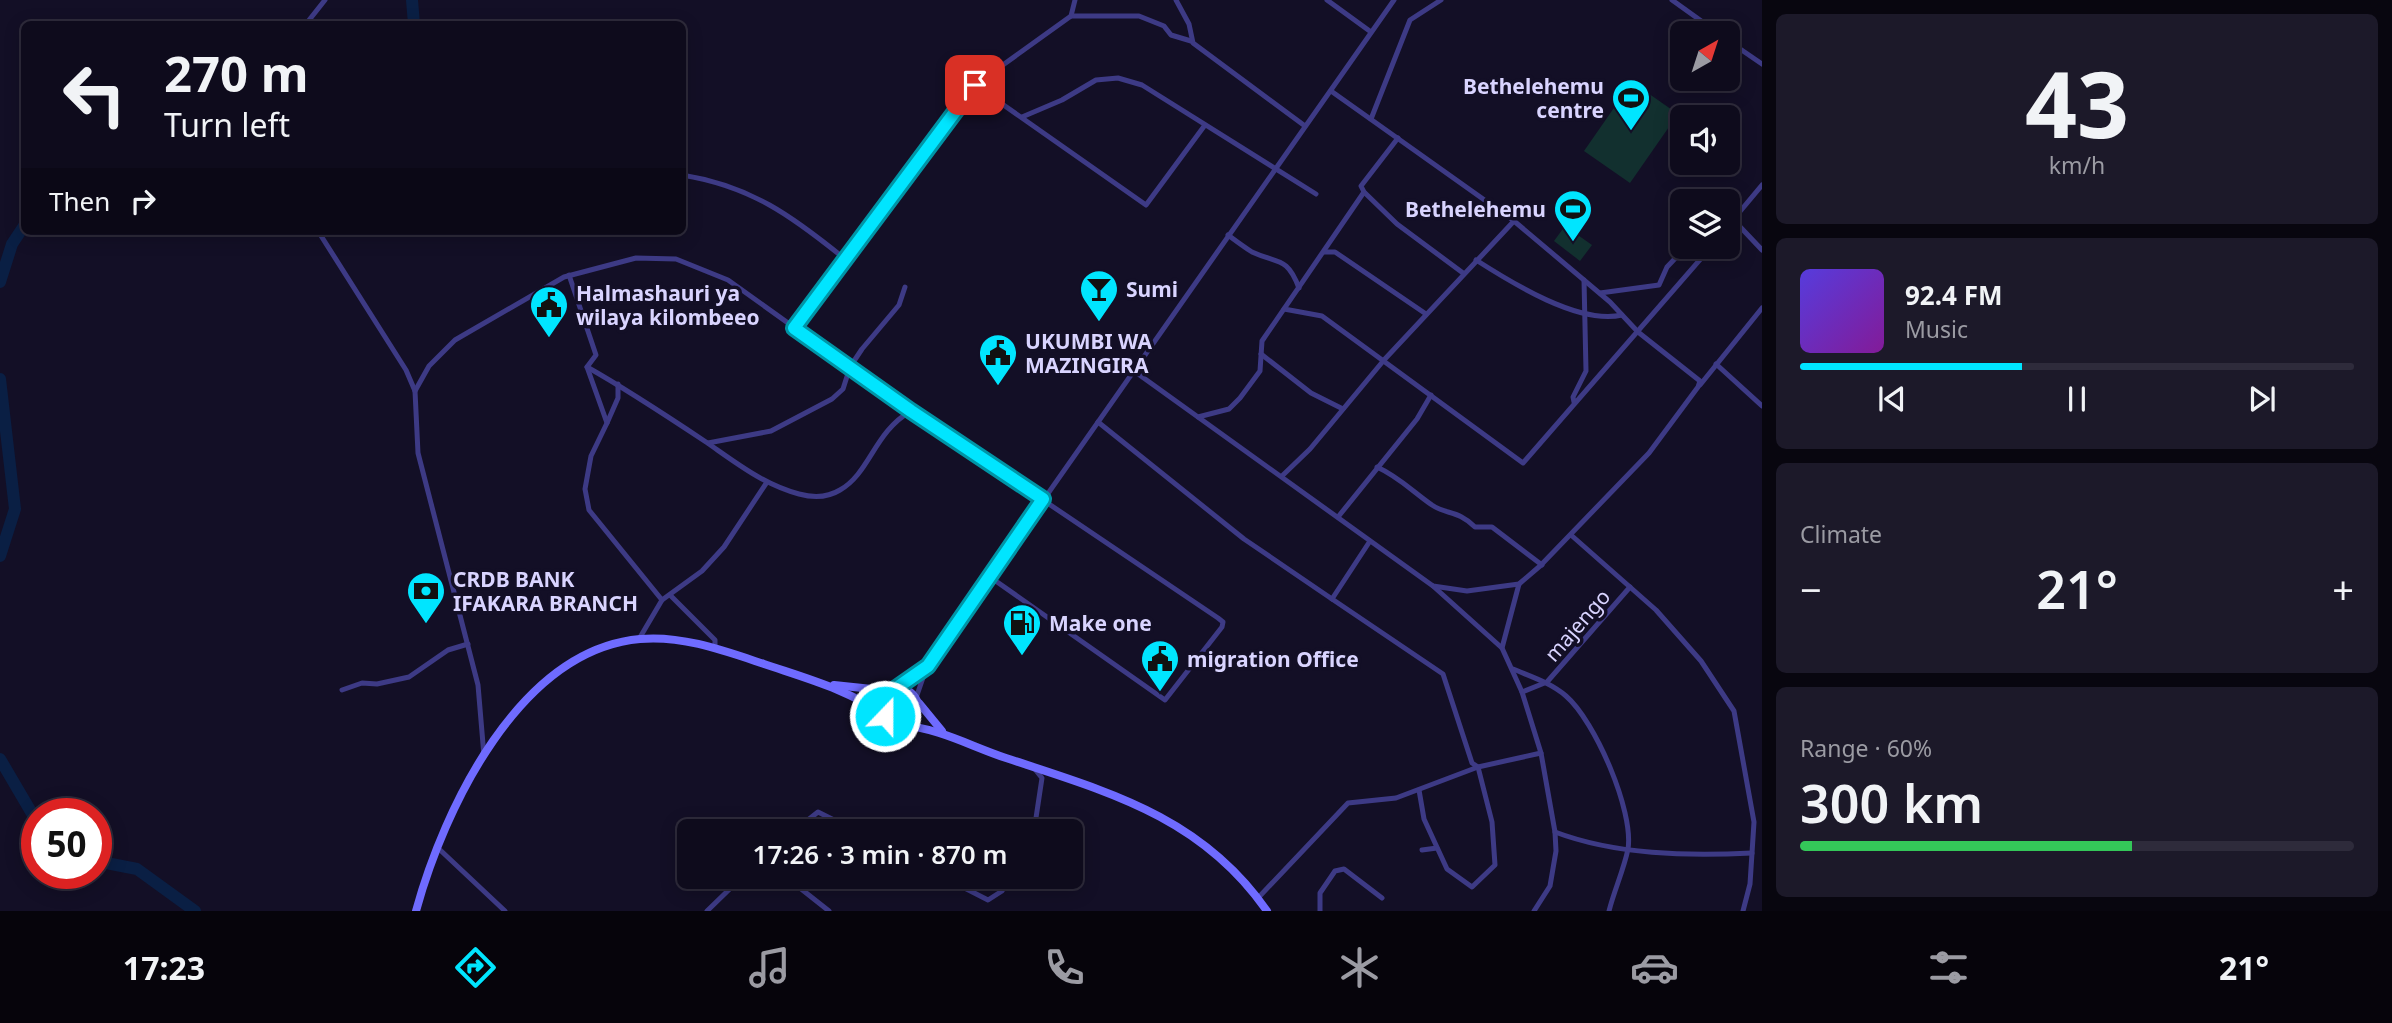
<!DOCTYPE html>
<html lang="en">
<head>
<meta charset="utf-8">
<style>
  body { margin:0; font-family:"Noto Sans",sans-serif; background:#1c1929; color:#f1f3f6; height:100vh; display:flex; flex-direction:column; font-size:26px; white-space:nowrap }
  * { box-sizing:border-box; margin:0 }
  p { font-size:23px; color:#9b9ba3 }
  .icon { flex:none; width:38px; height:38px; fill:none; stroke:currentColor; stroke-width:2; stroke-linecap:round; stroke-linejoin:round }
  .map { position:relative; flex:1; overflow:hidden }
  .panel { display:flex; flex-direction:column; gap:14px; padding:14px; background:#08060f; width:630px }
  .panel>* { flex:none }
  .guide { position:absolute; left:21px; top:21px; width:665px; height:214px; border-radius:10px; box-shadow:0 4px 18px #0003,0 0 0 2px #2e2b3b; background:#0e0b1c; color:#f1f3f6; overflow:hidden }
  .needle { width:46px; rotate:39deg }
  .buttons { position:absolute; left:1670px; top:21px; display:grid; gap:14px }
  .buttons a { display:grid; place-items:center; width:70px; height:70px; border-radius:10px; background:#0e0b1c; box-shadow:0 4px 18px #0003,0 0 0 2px #2e2b3b; font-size:35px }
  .speed { position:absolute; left:21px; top:798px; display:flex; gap:14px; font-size:35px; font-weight:700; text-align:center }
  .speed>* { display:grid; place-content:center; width:91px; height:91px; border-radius:50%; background:#0e0b1c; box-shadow:0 4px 18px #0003,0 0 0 2px #2e2b3b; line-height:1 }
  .speed .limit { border:10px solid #d22; background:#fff; color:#111 }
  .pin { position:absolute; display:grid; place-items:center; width:60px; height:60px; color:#fff; margin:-30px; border-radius:14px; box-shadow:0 4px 10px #0006 }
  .me { position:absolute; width:77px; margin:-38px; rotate:22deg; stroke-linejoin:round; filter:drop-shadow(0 0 5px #0008) }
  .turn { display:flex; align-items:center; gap:24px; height:147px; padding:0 28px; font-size:32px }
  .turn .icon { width:91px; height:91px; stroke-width:2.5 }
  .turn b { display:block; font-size:49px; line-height:60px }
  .then { display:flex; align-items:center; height:66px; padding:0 28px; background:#0003; gap:14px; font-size:26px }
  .big { font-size:52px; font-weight:600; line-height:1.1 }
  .panel .widget { flex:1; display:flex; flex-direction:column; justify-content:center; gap:10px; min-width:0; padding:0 24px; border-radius:10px; background:#1c1929 }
  .panel .dial { align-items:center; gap:0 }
  .dial b { font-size:91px; line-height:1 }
  .song { display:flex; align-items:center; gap:21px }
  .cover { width:84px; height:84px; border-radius:10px; background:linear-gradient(135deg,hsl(250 70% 55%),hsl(290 70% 35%)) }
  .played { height:7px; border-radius:4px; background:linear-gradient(90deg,#00e5ff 40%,#2e2b3b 40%) }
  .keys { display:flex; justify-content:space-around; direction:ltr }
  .heat { display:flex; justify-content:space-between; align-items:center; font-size:38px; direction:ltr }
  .charge { height:10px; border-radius:5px; background:linear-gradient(90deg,#34c759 60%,#2e2b3b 0) }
  .trip { position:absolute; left:677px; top:819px; width:406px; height:70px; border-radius:10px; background:#0e0b1c; box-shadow:0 4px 18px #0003,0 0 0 2px #2e2b3b; font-weight:600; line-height:70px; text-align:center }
  .tab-bar { display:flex; height:112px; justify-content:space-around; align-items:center; background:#06040b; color:#9b9ba3 }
  .tab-bar .icon { width:49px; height:49px }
  .tab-bar .on { color:#00e5ff }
  .tab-bar b { font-size:32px; color:#f1f3f6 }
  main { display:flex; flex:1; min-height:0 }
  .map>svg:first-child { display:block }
</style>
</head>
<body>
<main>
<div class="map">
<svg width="1762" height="911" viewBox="0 0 1762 911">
  <rect width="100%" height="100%" fill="#130f26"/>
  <g fill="#12302f">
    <path d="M1632,82L1678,114L1630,183L1584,151Z"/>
    <path d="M1565,226L1592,245L1580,261L1554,241Z"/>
  </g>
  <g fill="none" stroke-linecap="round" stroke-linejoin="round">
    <g stroke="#0a1f44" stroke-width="12">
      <path d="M412,0L414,24"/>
      <path d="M0,282L12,244L24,226"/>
      <path d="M0,379L15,509L0,556"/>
      <path d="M0,759L37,822"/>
      <path d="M96,861L137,869L195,911"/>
    </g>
    <g stroke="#3d3a85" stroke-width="5">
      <path d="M1176,0L1189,24L1193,43L1305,126"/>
      <path d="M1327,0L1371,32"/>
      <path d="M1672,0L1718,33"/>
      <path d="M1071,16H1139L1164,26L1171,35L1191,41"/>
      <path d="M306,24L325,0"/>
      <path d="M1727,40L1762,64"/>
      <path d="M975,85L1146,205L1205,125"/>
      <path d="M1022,117L1062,100L1096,80L1118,78L1142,85L1316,194"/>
      <path d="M1371,119L1410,20L1441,0"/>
      <path d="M682,175C751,186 792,216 845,259"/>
      <path d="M1364,192L1397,224L1463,273"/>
      <path d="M1727,213L1762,250"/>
      <path d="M1727,227L1762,185"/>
      <path d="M318,231L406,370L415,391L418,453L478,685L484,756"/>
      <path d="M1228,235C1236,241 1244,247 1252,252C1278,264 1287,256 1299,288"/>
      <path d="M1324,252H1335L1426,314"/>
      <path d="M1476,260C1512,283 1579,325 1622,315"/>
      <path d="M569,275L596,355L587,367L607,423L591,456L585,489L589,510L662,600"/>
      <path d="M1600,293L1659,285L1667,267L1686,247"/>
      <path d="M1284,309L1322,316L1523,463L1711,247"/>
      <path d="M794,328L975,85L1071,16L1075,0"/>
      <path d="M1261,354L1311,393L1343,409"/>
      <path d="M1716,364L1762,406"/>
      <path d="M587,367C628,390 667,416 706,442C735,462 764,485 799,494C814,498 827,498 840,490C870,473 874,432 911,411"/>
      <path d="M1134,371L1433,586L1467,591L1519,584L1540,566L1649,453L1698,387L1700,381L1638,332L1610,302L1514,221L1331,91"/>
      <path d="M1700,385L1762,308"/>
      <path d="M415,391L429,366L455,340L564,277L636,258L676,259L728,280L911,411L1218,618L1223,622L1222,627L1165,700L990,577"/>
      <path d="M1574,402L1573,397L1586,371L1584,280"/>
      <path d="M1198,417L1229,409L1240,398L1260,371L1262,341L1364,192L1361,186L1398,138"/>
      <path d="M1098,422L1244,539L1332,599"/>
      <path d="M607,423L618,398V384"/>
      <path d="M708,443L771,431L832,399L843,389L850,367L862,349L899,305L905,287"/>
      <path d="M1377,467C1399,477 1412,491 1432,505C1447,515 1458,510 1475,527H1492L1542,565"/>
      <path d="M1283,475L1310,449L1384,360L1514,221"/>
      <path d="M1338,517L1417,419L1431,395"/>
      <path d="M1571,535L1656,610L1701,661L1734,711L1754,822L1750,884L1743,911"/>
      <path d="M1519,584L1502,648L1522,692L1541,753L1555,832L1556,851L1550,886L1534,911"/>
      <path d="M1433,586L1502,648"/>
      <path d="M671,596L715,640V648"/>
      <path d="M639,639L662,600L702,571L724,547L767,482"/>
      <path d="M1513,669C1532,677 1551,683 1566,696C1595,721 1634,811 1628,849C1624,869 1614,891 1609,911"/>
      <path d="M895,689L927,666L1394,0"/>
      <path d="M342,690L362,683L377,684L409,677L448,650L468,644"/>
      <path d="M1522,692L1547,682L1630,587"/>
      <path d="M916,698L926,669"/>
      <path d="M1034,768L1042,778L1034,831"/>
      <path d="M1419,790L1424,819L1447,869L1472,887L1495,865L1492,822L1478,767L1541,753"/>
      <path d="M794,831L818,812L856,831"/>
      <path d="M1555,832C1616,855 1687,856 1752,853"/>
      <path d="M438,848L505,911"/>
      <path d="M1422,850L1437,848"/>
      <path d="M786,877L829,911"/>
      <path d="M943,877L988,900L1002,891L1011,877"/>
      <path d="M1258,898L1348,803L1396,798L1478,767L1472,763L1443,674L1332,599L1370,541"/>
      <path d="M707,911L742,877"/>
      <path d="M1320,911V893L1335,871L1344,869L1382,898"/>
    </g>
    <g stroke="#6f6bff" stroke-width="8">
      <path d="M834,685L891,691"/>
      <circle cx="900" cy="707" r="18"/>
      <path d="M919,703L942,731"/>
      <path d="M900,725C939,728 970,746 1006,758C1109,792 1202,817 1267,911"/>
      <path d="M416,911C444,809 519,650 640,639C682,635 725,651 764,664C805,678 850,690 885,716"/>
    </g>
  </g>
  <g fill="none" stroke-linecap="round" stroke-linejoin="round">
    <defs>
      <path id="route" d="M885,716L882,709L885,696L928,666L1043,499L911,411L794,328L975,85"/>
    </defs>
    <use href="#route" stroke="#0095a6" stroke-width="18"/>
    <use href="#route" stroke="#00e5ff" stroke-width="12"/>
  </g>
  <defs>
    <symbol id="stadium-pin" viewBox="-11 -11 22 30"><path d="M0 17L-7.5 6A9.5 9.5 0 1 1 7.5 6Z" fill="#00e5ff" stroke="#130f26"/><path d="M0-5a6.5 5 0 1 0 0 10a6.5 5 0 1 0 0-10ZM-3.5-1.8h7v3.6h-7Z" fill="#111"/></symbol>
    <symbol id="bar-pin" viewBox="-11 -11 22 30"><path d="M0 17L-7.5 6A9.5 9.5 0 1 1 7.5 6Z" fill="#00e5ff" stroke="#130f26"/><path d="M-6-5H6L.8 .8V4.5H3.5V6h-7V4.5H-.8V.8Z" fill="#111"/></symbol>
    <symbol id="civic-pin" viewBox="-11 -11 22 30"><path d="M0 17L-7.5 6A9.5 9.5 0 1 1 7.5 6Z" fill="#00e5ff" stroke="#130f26"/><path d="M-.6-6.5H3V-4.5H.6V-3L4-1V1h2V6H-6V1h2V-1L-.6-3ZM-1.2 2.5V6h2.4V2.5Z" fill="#111"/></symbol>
    <symbol id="bank-pin" viewBox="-11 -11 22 30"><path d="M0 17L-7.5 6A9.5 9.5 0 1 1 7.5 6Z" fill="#00e5ff" stroke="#130f26"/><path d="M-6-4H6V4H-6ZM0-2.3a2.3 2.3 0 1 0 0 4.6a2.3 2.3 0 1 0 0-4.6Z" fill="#111"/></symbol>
    <symbol id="fuel-pin" viewBox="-11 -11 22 30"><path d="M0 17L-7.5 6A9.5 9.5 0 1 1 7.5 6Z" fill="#00e5ff" stroke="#130f26"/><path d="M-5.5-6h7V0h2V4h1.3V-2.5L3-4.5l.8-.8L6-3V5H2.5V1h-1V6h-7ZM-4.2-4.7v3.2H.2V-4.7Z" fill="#111"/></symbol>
  </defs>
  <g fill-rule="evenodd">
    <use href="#stadium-pin" x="1609" y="76" width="44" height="60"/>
    <use href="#stadium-pin" x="1551" y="187" width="44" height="60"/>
    <use href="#bar-pin" x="1077" y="267" width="44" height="60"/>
    <use href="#civic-pin" x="527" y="283" width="44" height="60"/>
    <use href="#civic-pin" x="976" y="331" width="44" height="60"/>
    <use href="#bank-pin" x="404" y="569" width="44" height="60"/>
    <use href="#fuel-pin" x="1000" y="601" width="44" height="60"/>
    <use href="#civic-pin" x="1138" y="637" width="44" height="60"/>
  </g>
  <g text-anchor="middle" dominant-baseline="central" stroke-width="7" stroke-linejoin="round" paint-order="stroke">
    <g font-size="21" font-weight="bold" fill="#d9d4ff" stroke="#130f26" text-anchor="start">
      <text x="1604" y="86" text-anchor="end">Bethelehemu<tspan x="1604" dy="24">centre</tspan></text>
      <text x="1546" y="209" text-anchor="end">Bethelehemu</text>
      <text x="1126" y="289">Sumi</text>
      <text x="576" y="293">Halmashauri ya<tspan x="576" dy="24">wilaya kilombeeo</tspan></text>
      <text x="1025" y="341">UKUMBI WA<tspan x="1025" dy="24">MAZINGIRA</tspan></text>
      <text x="453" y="579">CRDB BANK<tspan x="453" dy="24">IFAKARA BRANCH</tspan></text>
      <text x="1049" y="623">Make one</text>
      <text x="1187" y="659">migration Office</text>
    </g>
    <g font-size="21" fill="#d9d4ff" stroke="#130f26">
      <text transform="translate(1577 625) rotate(-49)">majengo</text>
    </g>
  </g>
</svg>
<div class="buttons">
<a><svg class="needle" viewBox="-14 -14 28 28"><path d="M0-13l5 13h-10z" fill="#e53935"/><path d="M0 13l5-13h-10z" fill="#9b9ba3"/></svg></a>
<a><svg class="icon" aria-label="sound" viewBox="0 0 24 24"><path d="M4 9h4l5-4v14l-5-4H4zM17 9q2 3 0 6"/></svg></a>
<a><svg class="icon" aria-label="layers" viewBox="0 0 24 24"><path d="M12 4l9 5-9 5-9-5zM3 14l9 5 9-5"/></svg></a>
</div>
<div class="speed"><div class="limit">50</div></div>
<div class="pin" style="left:975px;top:85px;background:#d93025"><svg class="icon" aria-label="arrive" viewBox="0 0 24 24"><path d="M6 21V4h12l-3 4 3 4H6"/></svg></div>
<svg class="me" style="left:885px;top:716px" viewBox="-20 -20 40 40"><circle r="17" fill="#00e5ff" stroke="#fff" stroke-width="3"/><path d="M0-11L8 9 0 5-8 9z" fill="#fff"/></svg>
<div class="trip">17:26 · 3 min · 870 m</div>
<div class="guide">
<div class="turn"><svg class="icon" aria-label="left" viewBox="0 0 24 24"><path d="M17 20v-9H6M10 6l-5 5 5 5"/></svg><div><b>270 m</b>Turn left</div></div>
<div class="then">Then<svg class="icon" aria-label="right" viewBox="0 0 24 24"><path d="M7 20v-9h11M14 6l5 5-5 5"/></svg></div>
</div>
</div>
<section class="panel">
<div class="widget dial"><b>43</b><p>km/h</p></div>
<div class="widget">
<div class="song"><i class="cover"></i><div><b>92.4 FM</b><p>Music</p></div></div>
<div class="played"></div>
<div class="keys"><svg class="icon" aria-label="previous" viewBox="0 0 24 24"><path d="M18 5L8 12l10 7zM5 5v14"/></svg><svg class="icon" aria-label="pause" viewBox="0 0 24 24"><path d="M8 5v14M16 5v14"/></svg><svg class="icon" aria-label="next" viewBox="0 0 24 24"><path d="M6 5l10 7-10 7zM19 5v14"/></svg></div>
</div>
<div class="widget"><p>Climate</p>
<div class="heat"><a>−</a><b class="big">21°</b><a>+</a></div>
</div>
<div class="widget"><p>Range · 60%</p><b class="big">300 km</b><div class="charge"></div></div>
</section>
</main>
<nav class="tab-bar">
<b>17:23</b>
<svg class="icon on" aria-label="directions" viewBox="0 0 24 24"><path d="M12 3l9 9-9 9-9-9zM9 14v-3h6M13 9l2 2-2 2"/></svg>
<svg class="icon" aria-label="music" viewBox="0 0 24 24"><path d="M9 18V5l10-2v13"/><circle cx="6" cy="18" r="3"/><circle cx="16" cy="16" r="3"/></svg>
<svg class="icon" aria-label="phone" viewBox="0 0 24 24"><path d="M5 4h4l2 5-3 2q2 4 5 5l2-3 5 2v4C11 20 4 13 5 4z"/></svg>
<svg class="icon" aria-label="climate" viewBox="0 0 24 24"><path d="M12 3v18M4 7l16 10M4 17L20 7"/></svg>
<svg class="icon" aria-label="car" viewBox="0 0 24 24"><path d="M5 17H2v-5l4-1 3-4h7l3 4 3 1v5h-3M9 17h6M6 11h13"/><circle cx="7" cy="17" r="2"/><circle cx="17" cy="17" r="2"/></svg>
<svg class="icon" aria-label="filters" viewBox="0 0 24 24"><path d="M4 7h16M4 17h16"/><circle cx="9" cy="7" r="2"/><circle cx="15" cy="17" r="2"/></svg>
<b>21°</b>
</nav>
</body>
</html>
